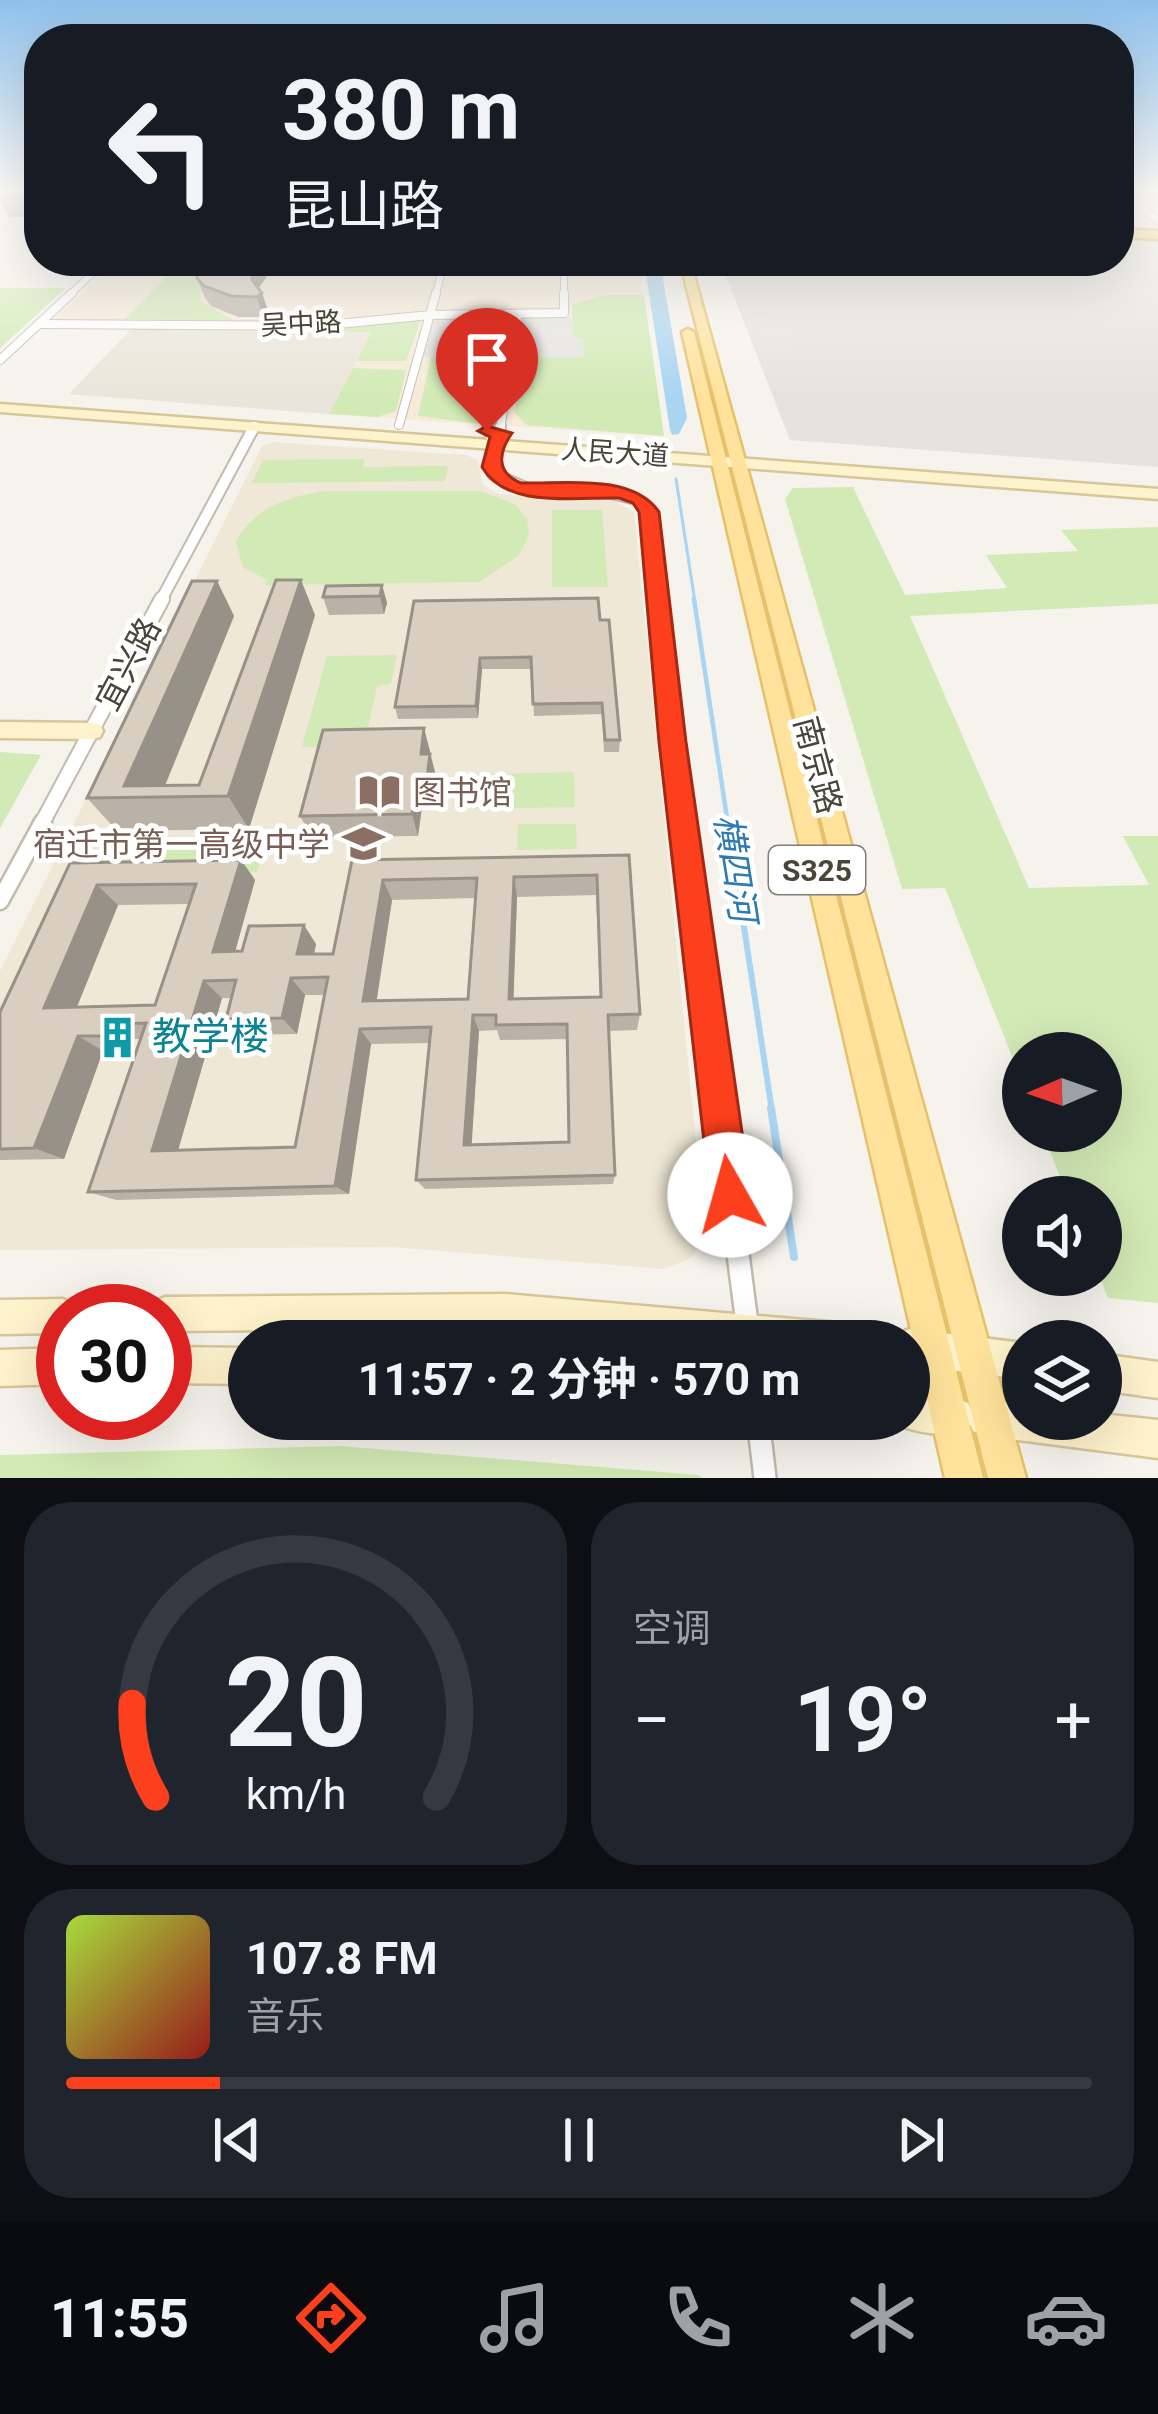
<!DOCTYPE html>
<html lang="zh">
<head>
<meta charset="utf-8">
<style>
  body { margin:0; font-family:Roboto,"Noto Sans SC",sans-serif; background:#20242c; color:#f1f3f6; height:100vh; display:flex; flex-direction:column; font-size:45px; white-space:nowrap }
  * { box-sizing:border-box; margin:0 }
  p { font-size:39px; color:#9ea1a6 }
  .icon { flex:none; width:66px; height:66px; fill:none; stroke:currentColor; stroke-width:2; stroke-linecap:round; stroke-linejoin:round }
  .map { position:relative; height:1478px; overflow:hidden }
  .panel { display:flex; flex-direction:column; gap:24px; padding:24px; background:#0d0f14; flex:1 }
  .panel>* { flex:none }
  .guide { position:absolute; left:24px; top:24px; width:1110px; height:252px; border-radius:48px; box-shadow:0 12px 48px #0002; background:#171b24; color:#f1f3f6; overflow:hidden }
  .needle { width:78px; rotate:268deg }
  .fabs { position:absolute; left:1002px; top:1032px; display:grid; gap:24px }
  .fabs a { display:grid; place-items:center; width:120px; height:120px; border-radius:50%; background:#171b24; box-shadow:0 12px 48px #0002; font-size:60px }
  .speed { position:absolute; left:36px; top:1284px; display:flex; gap:24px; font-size:60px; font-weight:700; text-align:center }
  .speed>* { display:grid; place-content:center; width:156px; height:156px; border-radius:50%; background:#171b24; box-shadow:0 12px 48px #0002; line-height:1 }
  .speed .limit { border:18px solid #d22; background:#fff; color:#111 }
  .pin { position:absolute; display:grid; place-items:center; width:102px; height:102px; color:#fff; margin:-123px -51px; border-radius:50% 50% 50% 0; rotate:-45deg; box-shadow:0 0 12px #0007 }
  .pin .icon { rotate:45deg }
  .me { position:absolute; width:132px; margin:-66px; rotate:353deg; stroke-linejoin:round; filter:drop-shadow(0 0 9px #0008) }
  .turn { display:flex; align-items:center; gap:42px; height:252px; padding:0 60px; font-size:54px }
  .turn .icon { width:156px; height:156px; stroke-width:2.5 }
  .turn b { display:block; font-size:84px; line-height:102px }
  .big { font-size:90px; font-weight:700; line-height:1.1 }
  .panel .tile { flex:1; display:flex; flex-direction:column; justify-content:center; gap:18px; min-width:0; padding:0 42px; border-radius:48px; background:#20242c }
  .panel .dial { align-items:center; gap:0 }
  .dial svg { height:312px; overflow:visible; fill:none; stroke:#363941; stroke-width:7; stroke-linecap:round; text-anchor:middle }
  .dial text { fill:#f1f3f6; stroke:none }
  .song { display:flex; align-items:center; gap:36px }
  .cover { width:144px; height:144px; border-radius:18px; background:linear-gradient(135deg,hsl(80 70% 55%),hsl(0 70% 35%)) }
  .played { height:12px; border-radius:6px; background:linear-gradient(90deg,#fc3f1d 15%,#363941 15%) }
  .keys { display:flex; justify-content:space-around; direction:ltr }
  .heat { display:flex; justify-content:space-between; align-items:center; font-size:66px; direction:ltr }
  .panel .tiles { flex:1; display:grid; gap:24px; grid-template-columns:1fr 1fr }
  .tile:last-child { grid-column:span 2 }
  .trip { position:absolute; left:228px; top:1320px; width:702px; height:120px; border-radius:60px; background:#171b24; box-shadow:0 12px 48px #0002; font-weight:700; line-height:120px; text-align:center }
  .dock { display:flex; height:192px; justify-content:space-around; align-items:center; background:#090b0e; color:#9ea1a6 }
  .dock .icon { width:84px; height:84px }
  .dock .current { color:#fc3f1d }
  .dock b { font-size:54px; color:#f1f3f6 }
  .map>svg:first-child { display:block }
</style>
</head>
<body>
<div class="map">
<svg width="1158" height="1478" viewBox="0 0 1158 1478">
  <rect width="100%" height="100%" fill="#f6f3ec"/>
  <path fill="#eae5da" d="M131,329L373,332L329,414L69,394Z"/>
  <path fill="#f7ead8" d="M118,261H638L664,436L329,414L371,332L44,328Z"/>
  <path fill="#e6e2dd" d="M1119,238L1158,240V467L790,440L720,261H1119Z"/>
  <path fill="#efe8d6" d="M272,442L466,455L478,460L483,485L499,494L614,501L634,512L705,1234L691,1258L664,1269L391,1247L0,1250V971L262,446Z"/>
  <g fill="#d2eab5">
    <path d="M183,261H243L201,286L200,300L233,320L280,321L125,319Z"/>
    <path d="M0,288H66L0,348Z"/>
    <path d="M606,295H644L664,436L527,425L515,413L520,357L584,356L573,338L572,304Z"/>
    <path d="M422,317L406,361H357L371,332L279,331Z"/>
    <path d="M431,357L493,360L482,424L418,416Z"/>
    <path d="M353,368L406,370L396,411L377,417L329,414Z"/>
    <path d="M364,459L363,467L448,466L445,481L252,483L263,460Z"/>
    <path d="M853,487L905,595L1007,588L986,555L1078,551L1061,530L1158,527V604L910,616L1029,888L1149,885L1123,836H1158V1303L1108,1298L1099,1275L1101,1197H1068L1042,1131H1101V1053H1023V1084L945,888L902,889L785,499L793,488Z"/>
    <path d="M328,491H480L515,504L527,519L529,535L519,555L479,582L265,585L267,580L243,567L236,542C253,507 292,495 328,491Z"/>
    <path d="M552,510H602L608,587H552Z"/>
    <path d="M397,655L391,684L377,686L364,746L302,747L327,656Z"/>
    <path d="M0,752L41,755L0,828Z"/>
    <path d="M574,772L575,807L456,809L459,775Z"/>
    <path d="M518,824H576L577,849L517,850Z"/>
    <path d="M268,837L257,872L95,875L110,840Z"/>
    <path d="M340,1446L699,1475L702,1478H0V1455Z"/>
  </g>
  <g fill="#e5e3e0">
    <path d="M431,316H494L488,357H419Z"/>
    <path d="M751,317L793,319L801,393L779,391Z"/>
    <path d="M523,318H573V337L583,338L584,357H520Z"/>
  </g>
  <path fill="#a9d4f2" d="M644,261H659L663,279L687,418L679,434L672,435L670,430Z"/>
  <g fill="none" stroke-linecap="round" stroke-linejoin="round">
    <path stroke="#a9d4f2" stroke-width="3" d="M676,479L695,602"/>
    <path stroke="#a9d4f2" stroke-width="4.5" d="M694,599L728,825"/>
    <path stroke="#a9d4f2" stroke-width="6" d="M728,822L772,1111"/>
    <path stroke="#a9d4f2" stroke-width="8" d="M771,1108L794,1257"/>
    <defs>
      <g id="street-far5">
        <path d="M1124,191L1158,221"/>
        <path d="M564,261V296"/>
        <path d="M68,296L106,261"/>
        <path d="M435,296L445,261"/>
      </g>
      <g id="street-far4">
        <path d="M39,324L317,326L430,315L564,313V293"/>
        <path d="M0,360L72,293"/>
        <path d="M399,425L436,293"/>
        <path d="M253,430L255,426"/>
        <path d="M487,430L503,314"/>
        <path d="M500,430L518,314"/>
      </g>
      <g id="street-far3">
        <path d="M488,427L494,444"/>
        <path d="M500,427L493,474L530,490H598L636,499L649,512L658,602"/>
        <path d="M160,602L254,427"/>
      </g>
      <g id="street-far2">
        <path d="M658,599L683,825"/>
        <path d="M41,825L162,599"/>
      </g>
      <g id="street-far1">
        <path d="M682,822L720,1111"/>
        <path d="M0,901L43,822"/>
      </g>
      <g id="street">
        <path d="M719,1108L748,1331"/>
        <path d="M758,1419L765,1478"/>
      </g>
      <g id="secondary">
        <path d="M0,404L1158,489V499L0,412Z"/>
        <path d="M0,722L93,723L100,725L103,731L100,737L93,739L0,738Z"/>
        <path d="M504,1294L851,1324L863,1329L868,1341H651L504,1328L165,1331V1311H149L153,1302L165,1297Z"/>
        <path d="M63,1299L75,1304L78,1311H63V1333L0,1334V1300Z"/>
        <path d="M909,1329L1023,1343V1379L909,1365V1341H894L897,1335Z"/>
        <path d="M165,1347L249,1348V1384L165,1383Z"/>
        <path d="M63,1348V1384L0,1386V1350Z"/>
        <path d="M1101,1354L1158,1362V1398L1101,1390Z"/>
        <path d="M909,1393L955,1398L968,1403L971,1410L973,1405L986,1400L1023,1404V1419H1101V1414L1158,1420V1458L986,1436L973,1431L970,1424L968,1429C947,1438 917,1433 896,1424L894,1419H909Z"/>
      </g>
      <g id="primary">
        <path d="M680,261H690L1026,1478H988Z"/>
        <path d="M688,329L694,332L983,1478H945L682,332Z"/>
      </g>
      <path id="highway" d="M1119,229L1158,231V239L1119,237Z"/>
    </defs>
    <use href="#street-far5" stroke="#c2bbae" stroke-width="8"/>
    <use href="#street-far4" stroke="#c2bbae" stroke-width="10"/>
    <use href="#street-far3" stroke="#c2bbae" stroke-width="14"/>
    <use href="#street-far2" stroke="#c2bbae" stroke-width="18"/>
    <use href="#street-far1" stroke="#c2bbae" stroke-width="21"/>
    <use href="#street" stroke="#c2bbae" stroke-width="26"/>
    <use href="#secondary" stroke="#d6c79b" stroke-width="5"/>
    <use href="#primary" stroke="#e6c16a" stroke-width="5"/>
    <use href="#highway" stroke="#e0a43c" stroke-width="5"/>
    <use href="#street-far5" stroke="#fff" stroke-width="6"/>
    <use href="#street-far4" stroke="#fff" stroke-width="8"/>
    <use href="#street-far3" stroke="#fff" stroke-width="10"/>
    <use href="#street-far2" stroke="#fff" stroke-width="14"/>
    <use href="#street-far1" stroke="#fff" stroke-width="16"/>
    <use href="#street" stroke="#fff" stroke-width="21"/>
    <use href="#secondary" fill="#fff3cd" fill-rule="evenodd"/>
    <use href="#primary" fill="#ffe39c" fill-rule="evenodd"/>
    <use href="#highway" fill="#ffcf6e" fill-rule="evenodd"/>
  </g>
  <g fill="#bab2a6" fill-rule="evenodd">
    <path d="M39,191V209L28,217H9L0,199Z"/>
    <path d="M271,271L258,288L262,293L269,314L263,317H238L211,306L205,298L197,278Z"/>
    <path d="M217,581L234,616L165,786L199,785L315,615L249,829L117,831L87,798Z"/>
    <path d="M382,585L387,603L384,614L329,615L323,597Z"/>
    <path d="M414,601L600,620L620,740L619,752H604L602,714L534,716L532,669H482L478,718L398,719L395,707Z"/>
    <path d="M430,751L436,776L432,807H422L418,836L312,837L300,816Z"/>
    <path d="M629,855L640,1014L637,1030L609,1031L615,1175L613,1184L425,1189L416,1180L430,1043L371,1044L349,1194L116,1200L88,1192L141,1039H131L127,1051H103L64,1159L0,1160V1012L70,863L241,860L255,880L235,951L316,944L314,954H333L352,860ZM596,895L600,997L513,999L517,897ZM475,898L468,999L376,1001L392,900ZM189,904L155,1005L77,1007L118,905ZM305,995H324L295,1147L178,1150L222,998H231L226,1019L243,1035L297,1034ZM497,1030L500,1040L568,1039L569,1142L471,1145L479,1031Z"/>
  </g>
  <g fill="#979187">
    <path d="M31,191H39V209L28,217L19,199Z"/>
    <path d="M258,261H286L271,271L257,290L262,293L269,314L263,317L252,280L251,270Z"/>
    <path d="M301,580L315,615L249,829L228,796Z"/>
    <path d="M217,581L234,616L160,797L124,786Z"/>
    <path d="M382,585L387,603L384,614L380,596Z"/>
    <path d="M480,658L482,669L478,718L476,706Z"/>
    <path d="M424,728L430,751L427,776L421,754Z"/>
    <path d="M430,754L436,776L432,807L426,785Z"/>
    <path d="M416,785L422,807L418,836L412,814Z"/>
    <path d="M241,860L255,880L230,970L213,952Z"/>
    <path d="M514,877L517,897L513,1015L509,999Z"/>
    <path d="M383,880L392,900L374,1018L363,1001Z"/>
    <path d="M97,885L118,905L70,1024L44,1008Z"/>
    <path d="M304,925L316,944L310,972L297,954Z"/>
    <path d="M291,978L305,995L297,1034L282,1018Z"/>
    <path d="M204,981L222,998L175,1161L152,1151Z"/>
    <path d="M473,1015L479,1031L471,1155L464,1145Z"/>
    <path d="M108,1024L131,1039L127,1051L103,1036Z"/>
    <path d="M360,1029L371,1044L349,1194L335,1186Z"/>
    <path d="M78,1036L103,1051L64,1159L34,1148Z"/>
  </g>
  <g fill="#d8cfc1" stroke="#979187" stroke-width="3" fill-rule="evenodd">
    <path d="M12,191H31L19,199H0Z"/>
    <path d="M204,261H258L251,270L252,280L262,293L257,297L231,296L204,286L197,278L202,263Z"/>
    <path d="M276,580H301L228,796L87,798L192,581H217L124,786L199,785Z"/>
    <path d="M382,585L380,596L323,597L326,586Z"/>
    <path d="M598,598L600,620H609L620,740H605L602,703L533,704L531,657L480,658L476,706L395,707L414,601Z"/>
    <path d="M424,728L421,754H430L426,785H416L412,814L300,816L323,730Z"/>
    <path d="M629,855L640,1014L608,1015L615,1175L416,1180L431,1027L360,1029L335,1186L88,1192L146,1023L108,1024L103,1036H78L34,1148L0,1149V1012L70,863L241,860L213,952L242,951L249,926L304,925L297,954H333L352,860ZM597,875L601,997L509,999L514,877ZM477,878L468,999L363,1001L383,880ZM196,884L155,1005L44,1008L97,885ZM328,977L295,1147L152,1151L204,981L236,980L226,1019L282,1018L291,978ZM473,1015H496V1025L567,1024L569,1142L464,1145Z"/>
  </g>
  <linearGradient id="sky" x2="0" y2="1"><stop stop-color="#8fc1ec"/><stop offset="0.48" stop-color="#fbfaf6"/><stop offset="1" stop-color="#fbfaf6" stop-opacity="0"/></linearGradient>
  <rect width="1158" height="398" fill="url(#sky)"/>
  <path fill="#fc3f1d" stroke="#a42913" stroke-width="3" d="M487,426L512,433C498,453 496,473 521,483C565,484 632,473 659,512L686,742L751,1195L745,1210L730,1216L716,1210L710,1195L659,742L639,512L633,503L619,498C575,497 506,509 482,467L490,437L478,431Z"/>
  <defs>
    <symbol id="library-bare" viewBox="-9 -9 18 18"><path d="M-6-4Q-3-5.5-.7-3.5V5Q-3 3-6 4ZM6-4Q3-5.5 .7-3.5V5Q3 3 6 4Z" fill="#8d6e63" stroke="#fff" stroke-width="2.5" paint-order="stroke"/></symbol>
    <symbol id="school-bare" viewBox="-9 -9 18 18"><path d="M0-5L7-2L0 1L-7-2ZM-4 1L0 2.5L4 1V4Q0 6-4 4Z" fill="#8d6e63" stroke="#fff" stroke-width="2.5" paint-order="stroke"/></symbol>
    <symbol id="building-bare" viewBox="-9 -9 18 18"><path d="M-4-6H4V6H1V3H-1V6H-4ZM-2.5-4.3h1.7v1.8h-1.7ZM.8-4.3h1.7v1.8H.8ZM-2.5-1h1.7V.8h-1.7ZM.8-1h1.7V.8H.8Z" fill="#0f9aa8" stroke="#fff" stroke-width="2.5" paint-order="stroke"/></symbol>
  </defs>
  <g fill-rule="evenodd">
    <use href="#library-bare" x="350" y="762" width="59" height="59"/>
    <use href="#school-bare" x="334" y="814" width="59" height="59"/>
    <use href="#building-bare" x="88" y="1008" width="59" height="59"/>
  </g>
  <g text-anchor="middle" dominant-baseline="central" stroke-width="10" stroke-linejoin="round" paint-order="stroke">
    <g font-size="27" fill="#4b4439" stroke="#fff">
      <text transform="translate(301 324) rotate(-3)">吴中路</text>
      <text transform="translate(615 453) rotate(4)">人民大道</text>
    </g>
    <rect fill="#fff" stroke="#817c74" stroke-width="3" x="769" y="846" width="96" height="48" rx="9"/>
    <g font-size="30" font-weight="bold" fill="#4b4439">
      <text x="817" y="870">S325</text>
    </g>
    <g font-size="33" fill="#4b4439" stroke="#fff">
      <text transform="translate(128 664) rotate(-62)">宜兴路</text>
      <text transform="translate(818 765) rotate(75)">南京路</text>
    </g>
    <g font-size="33" fill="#785e54" stroke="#fff" text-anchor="start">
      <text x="413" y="792">图书馆</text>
      <text x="330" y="844" text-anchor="end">宿迁市第一高级中学</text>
    </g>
    <g font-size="36" font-style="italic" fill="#2e7ab2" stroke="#fff">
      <text transform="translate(735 868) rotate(81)">横四河</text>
    </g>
    <g font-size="39" fill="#0d838f" stroke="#fff" text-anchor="start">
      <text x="152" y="1037">教学楼</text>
    </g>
  </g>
</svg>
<div class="fabs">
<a><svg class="needle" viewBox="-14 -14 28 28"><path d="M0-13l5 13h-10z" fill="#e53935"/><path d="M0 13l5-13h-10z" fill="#9ea1a6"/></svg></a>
<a><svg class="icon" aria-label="sound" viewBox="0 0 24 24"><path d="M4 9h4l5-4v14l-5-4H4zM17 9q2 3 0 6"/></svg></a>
<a><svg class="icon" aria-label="layers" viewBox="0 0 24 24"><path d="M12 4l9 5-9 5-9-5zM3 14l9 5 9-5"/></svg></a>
</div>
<div class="speed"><div class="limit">30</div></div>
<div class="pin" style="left:487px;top:431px;background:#d93025"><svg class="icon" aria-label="arrive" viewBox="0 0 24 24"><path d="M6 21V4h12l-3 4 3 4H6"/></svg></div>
<svg class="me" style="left:730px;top:1195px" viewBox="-20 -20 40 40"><circle r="19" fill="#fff"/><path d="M0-13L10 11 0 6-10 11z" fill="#fc3f1d"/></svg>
<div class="trip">11:57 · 2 分钟 · 570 m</div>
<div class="guide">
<div class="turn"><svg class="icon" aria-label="left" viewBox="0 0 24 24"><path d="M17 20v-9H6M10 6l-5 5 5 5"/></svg><div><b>380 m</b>昆山路</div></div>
</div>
</div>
<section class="panel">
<div class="tiles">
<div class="tile dial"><svg viewBox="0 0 100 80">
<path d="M14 69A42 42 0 1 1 86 69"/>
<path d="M14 69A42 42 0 0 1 8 45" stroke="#fc3f1d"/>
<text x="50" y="56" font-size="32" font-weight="700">20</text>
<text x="50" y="72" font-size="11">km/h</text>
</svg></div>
<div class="tile"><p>空调</p>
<div class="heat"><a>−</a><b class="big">19°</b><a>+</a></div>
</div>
<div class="tile">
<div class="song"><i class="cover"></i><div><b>107.8 FM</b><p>音乐</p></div></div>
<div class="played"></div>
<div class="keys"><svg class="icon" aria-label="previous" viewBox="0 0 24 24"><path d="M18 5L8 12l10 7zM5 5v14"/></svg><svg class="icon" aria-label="pause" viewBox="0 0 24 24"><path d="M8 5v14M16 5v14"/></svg><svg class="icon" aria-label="next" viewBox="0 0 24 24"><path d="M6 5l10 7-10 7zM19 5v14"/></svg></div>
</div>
</div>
</section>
<nav class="dock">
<b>11:55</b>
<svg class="icon current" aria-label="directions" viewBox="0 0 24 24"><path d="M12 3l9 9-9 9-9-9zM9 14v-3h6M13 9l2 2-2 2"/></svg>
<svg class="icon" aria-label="music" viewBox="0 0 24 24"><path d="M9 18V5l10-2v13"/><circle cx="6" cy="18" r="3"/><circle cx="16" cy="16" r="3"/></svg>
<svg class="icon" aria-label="phone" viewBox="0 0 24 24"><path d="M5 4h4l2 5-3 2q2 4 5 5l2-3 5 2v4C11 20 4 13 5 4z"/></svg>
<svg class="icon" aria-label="climate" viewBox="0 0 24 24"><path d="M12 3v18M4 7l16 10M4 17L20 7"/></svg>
<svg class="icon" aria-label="car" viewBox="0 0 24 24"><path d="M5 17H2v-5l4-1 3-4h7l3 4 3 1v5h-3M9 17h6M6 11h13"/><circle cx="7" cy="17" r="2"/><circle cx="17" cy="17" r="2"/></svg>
</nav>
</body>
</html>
